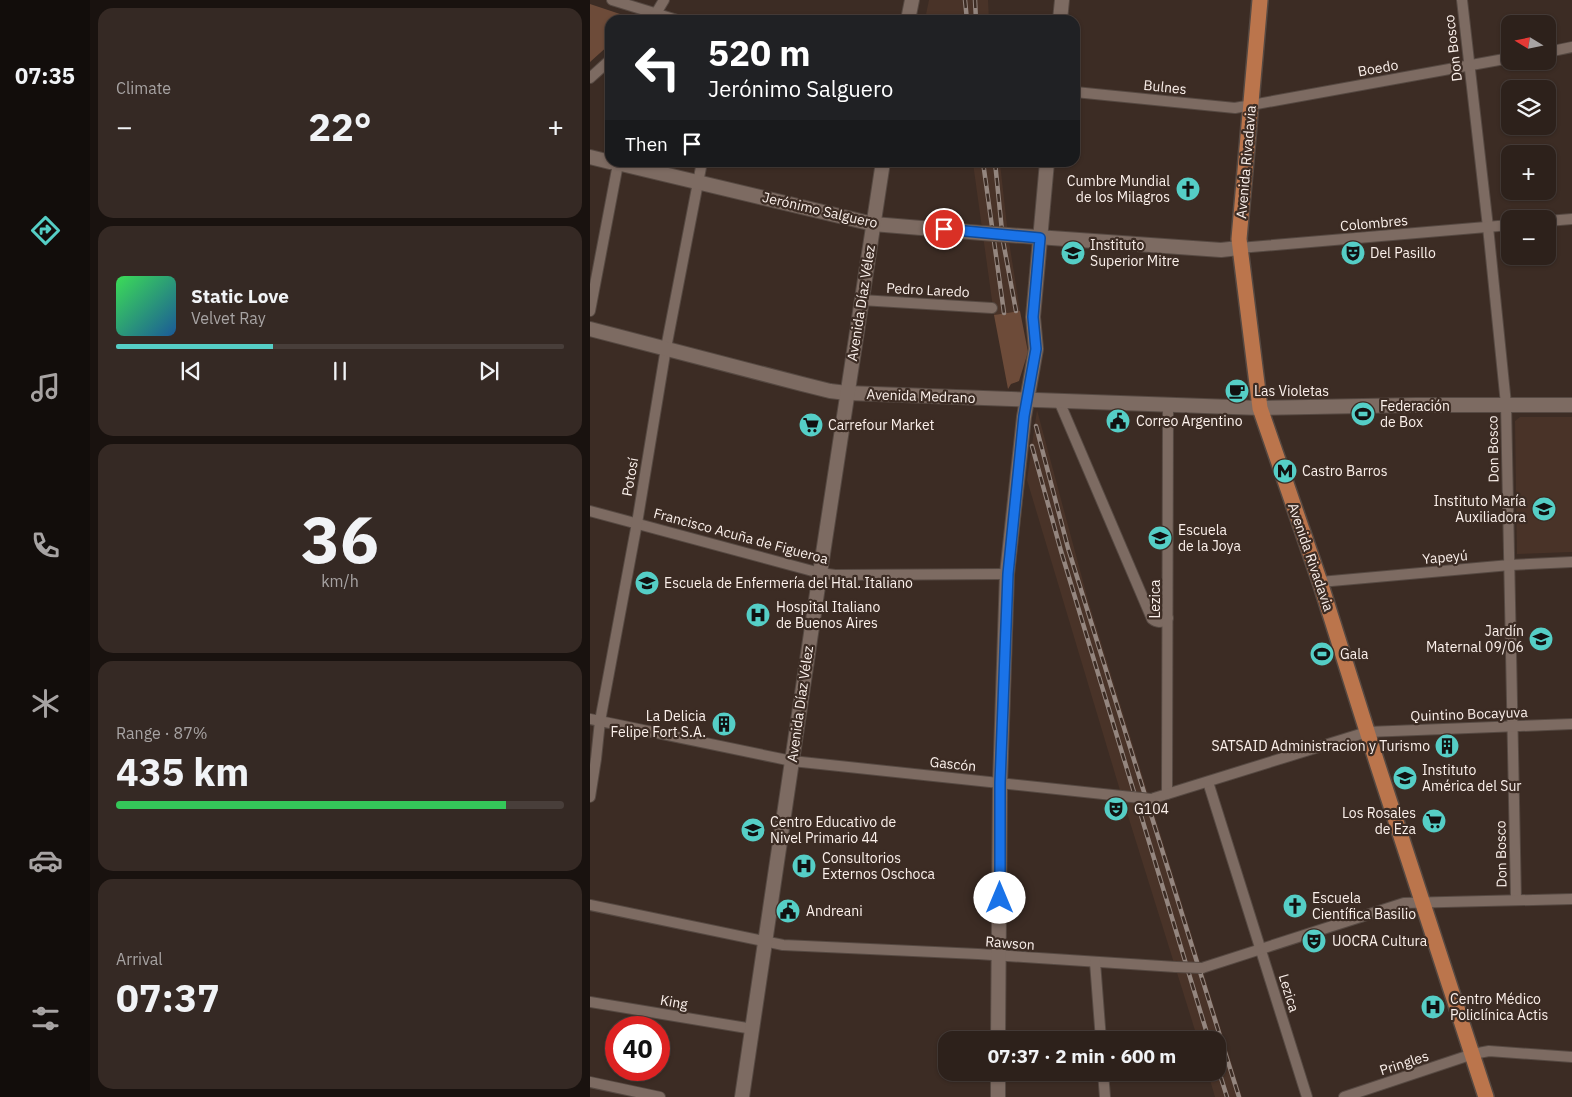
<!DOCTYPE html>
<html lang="en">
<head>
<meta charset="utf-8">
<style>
  body { margin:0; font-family:"IBM Plex Sans",sans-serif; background:#352924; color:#f1f3f6; height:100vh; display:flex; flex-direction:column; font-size:19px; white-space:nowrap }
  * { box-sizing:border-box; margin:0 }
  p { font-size:16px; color:#a7a3a3 }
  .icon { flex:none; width:28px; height:28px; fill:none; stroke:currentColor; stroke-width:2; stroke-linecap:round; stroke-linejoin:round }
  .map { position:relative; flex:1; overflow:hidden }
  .panel { display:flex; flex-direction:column; gap:8px; padding:8px; background:#19120f; width:500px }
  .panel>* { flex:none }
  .hud { position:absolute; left:15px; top:15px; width:475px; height:152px; border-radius:15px; box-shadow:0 1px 4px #0004,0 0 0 1px #483e3a; background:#202124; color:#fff; overflow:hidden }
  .needle { width:32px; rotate:280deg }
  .fabs { position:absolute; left:911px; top:15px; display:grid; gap:10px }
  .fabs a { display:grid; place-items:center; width:55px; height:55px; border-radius:10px; background:#2d211b; box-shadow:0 1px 4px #0004,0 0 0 1px #483e3a; font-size:25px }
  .speed { position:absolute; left:15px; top:1016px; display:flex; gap:10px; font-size:25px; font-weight:700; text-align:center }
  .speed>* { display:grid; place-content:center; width:65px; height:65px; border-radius:50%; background:#2d211b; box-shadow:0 1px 4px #0004,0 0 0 1px #483e3a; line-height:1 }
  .speed .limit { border:8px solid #d22; background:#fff; color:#111 }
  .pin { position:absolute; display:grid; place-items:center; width:42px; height:42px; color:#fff; margin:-21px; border:2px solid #fff; border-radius:50%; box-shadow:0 1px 5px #0007 }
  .me { position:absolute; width:55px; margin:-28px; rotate:0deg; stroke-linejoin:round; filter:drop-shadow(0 0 4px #0008) }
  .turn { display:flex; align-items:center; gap:18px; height:105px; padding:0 20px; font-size:22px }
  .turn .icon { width:65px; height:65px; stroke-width:2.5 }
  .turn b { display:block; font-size:35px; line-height:42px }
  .then { display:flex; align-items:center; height:48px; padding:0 20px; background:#0003; gap:10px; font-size:19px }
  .big { font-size:38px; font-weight:800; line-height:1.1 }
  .panel .tile { flex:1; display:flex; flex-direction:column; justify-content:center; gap:8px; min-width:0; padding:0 18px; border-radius:15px; background:#352924 }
  .panel .dial { align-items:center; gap:0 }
  .dial b { font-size:65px; line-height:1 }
  .song { display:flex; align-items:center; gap:15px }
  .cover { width:60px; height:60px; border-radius:8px; background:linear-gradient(135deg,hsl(130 70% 55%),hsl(210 70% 35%)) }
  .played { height:5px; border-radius:2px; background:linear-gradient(90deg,#55cec6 35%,#483e3a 35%) }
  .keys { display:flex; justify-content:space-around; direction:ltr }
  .heat { display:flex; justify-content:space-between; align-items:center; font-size:28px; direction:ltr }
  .charge { height:8px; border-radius:4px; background:linear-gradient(90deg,#34c759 87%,#483e3a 0) }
  .trip { position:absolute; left:348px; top:1031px; width:288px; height:50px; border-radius:15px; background:#2d211b; box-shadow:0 1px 4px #0004,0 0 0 1px #483e3a; font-weight:800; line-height:50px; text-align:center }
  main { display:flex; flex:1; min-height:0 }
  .menu { display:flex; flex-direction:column; width:90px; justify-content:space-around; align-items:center; background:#120d0b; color:#a7a3a3 }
  .menu .icon { width:35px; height:35px }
  .menu .current { color:#55cec6 }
  .menu b { font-size:22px; color:#f1f3f6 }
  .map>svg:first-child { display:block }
</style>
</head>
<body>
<main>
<nav class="menu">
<b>07:35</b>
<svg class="icon current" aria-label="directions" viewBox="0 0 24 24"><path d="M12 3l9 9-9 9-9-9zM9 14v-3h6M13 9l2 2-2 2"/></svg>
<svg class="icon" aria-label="music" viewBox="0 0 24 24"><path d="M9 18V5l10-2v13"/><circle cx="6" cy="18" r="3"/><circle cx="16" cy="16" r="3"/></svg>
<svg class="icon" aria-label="phone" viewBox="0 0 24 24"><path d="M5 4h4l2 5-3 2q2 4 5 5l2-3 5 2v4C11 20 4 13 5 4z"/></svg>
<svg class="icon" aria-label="climate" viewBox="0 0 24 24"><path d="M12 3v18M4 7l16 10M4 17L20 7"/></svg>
<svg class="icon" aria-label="car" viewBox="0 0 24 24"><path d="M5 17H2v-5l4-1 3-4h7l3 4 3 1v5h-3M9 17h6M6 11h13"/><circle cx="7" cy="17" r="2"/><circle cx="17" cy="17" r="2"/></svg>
<svg class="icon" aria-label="filters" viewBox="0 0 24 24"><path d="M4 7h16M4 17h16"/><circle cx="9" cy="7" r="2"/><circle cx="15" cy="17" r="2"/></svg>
</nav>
<section class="panel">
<div class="tile"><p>Climate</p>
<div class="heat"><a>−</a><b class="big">22°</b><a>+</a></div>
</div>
<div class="tile">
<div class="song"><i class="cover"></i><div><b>Static Love</b><p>Velvet Ray</p></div></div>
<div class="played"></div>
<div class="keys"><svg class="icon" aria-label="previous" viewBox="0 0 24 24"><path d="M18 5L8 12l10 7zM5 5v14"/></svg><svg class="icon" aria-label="pause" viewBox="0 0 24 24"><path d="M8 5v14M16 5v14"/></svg><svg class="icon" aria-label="next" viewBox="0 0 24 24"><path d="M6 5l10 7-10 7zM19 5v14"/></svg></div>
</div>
<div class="tile dial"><b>36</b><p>km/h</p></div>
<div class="tile"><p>Range · 87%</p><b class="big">435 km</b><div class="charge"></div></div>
<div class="tile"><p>Arrival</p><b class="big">07:37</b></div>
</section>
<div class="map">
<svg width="982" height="1097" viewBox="0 0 982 1097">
  <rect width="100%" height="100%" fill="#3c2c24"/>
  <g fill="#493328">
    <path d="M339,0H398L399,20L335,19Z"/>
    <path d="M383,163H410L418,235L430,311L404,315Z"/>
    <path d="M447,410L498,600L652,1097H625L618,1073L626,1072V1040H608L529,787L437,480Z"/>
    <path d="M930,417H982V552L927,554L925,421Z"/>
  </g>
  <g fill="#6d4b39">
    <path d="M0,4L48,20H20V44L0,62Z"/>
    <path d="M430,311L438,352L429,381L421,384L418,389L404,315Z"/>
  </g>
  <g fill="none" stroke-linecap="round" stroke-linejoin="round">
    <defs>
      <g id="street">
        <path d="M22,0L87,20"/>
        <path d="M872,0L898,227L916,404L926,900"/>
        <path d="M62,20L74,0"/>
        <path d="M958,52L982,47"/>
        <path d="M0,78L20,60"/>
        <path d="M485,92L645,108L920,58"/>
        <path d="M958,221L982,219"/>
        <path d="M649,248L920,225"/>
        <path d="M271,300L402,308"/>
        <path d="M0,311L28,164"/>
        <path d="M469,401L562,619C568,624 573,622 578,618"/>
        <path d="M0,511L230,573L245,575L417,574"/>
        <path d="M730,582L920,565L982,562"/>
        <path d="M0,719L202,761L532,796"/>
        <path d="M618,782L717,1097"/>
        <path d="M577,794L578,404"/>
        <path d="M0,797L6,759L10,721L47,523L76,348L112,162"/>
        <path d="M561,799L777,732L982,724"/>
        <path d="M0,905L193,945L388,954L586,967"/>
        <path d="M505,962L511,1040"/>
        <path d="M612,968L814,903L982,899"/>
        <path d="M0,1002L163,1029"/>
        <path d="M513,1072L515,1097"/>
        <path d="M0,1082L70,1097"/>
        <path d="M754,1097L883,1054L899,1051L982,1057"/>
      </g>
      <g id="secondary">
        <path d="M318,20L322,0"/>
        <path d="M470,20L472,0"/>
        <path d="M0,157L20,162"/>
        <path d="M23,162L283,224L392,233"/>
        <path d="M418,235L631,250L649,248"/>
        <path d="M0,329L212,384L240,391L257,393L670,408L825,405H982"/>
        <path d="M408,1040L410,783L417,574L434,417L446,349L443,317L457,162"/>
        <path d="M152,1097L230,573L293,162"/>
        <path d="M408,1097V1072"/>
      </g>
      <path id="primary" d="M670,0L649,239L670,408L730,582L788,766L896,1097"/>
    </defs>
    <use href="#street" stroke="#564942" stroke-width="12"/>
    <use href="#secondary" stroke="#564942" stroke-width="16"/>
    <use href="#primary" stroke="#564942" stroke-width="18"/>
    <use href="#street" stroke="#7d6b62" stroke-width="10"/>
    <use href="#secondary" stroke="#7d6b62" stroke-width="14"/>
    <use href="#primary" stroke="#bb754c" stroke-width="15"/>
    <defs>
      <g id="rail">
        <path d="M375,0L377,20"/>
        <path d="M385,0L386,20"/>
        <path d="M393,162L414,313"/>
        <path d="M405,162L413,241L426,311"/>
        <path d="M446,426L478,548L649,1097"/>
        <path d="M442,446L471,551L619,1040"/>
        <path d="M626,1062L637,1097"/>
      </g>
    </defs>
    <use href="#rail" stroke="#94867f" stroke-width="4.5"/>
    <use href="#rail" stroke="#3c2c24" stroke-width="2.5" stroke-dasharray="8" stroke-linecap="butt"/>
    <defs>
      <g id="street-bridge">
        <path d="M532,796L561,799"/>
        <path d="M586,967L612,968"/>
      </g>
      <path id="secondary-bridge" d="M392,233L418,235"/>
    </defs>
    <use href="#street-bridge" stroke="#564942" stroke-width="12" stroke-linecap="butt"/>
    <use href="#secondary-bridge" stroke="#564942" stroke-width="16" stroke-linecap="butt"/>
    <use href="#street-bridge" stroke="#7d6b62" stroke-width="10"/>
    <use href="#secondary-bridge" stroke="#7d6b62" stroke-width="14"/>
  </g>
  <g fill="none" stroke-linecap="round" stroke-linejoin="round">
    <defs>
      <path id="route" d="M354,229L450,238L443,317L446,349L434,416L418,574L410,783V898"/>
    </defs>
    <use href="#route" stroke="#114b97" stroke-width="12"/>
    <use href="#route" stroke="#1a73e8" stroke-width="9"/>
  </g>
  <defs>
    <symbol id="church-disc" viewBox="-11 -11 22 22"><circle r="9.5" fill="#55cec6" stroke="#3c2c24"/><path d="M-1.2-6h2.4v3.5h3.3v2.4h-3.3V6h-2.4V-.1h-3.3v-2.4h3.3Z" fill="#111"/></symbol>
    <symbol id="university-disc" viewBox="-11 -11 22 22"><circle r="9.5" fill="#55cec6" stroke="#3c2c24"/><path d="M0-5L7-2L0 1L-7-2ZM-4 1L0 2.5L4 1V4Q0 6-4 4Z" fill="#111"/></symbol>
    <symbol id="theatre-disc" viewBox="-11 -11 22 22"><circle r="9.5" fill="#55cec6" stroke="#3c2c24"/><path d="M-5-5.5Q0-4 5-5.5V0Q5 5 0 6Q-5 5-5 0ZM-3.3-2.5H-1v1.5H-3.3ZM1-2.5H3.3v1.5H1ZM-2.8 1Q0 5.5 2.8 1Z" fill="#111"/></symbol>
    <symbol id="cafe-disc" viewBox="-11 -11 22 22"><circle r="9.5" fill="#55cec6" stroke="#3c2c24"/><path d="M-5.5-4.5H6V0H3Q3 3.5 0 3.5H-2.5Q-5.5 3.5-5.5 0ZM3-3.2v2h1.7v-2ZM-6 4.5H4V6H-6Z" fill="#111"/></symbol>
    <symbol id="stadium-disc" viewBox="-11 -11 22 22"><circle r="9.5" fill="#55cec6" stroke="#3c2c24"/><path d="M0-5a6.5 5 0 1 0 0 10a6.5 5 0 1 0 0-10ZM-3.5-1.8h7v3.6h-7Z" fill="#111"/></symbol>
    <symbol id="civic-disc" viewBox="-11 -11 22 22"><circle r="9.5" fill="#55cec6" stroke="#3c2c24"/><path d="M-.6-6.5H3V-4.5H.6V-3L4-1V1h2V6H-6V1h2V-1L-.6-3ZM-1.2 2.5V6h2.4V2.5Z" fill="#111"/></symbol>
    <symbol id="supermarket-disc" viewBox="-11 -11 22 22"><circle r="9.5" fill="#55cec6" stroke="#3c2c24"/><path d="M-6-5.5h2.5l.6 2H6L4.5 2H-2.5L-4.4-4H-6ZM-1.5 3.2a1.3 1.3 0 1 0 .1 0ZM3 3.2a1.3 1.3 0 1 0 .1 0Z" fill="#111"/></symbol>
    <symbol id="metro-disc" viewBox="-11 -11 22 22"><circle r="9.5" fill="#55cec6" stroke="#3c2c24"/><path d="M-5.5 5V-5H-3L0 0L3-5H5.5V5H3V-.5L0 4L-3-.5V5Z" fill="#111"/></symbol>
    <symbol id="school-disc" viewBox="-11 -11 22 22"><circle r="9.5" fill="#55cec6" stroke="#3c2c24"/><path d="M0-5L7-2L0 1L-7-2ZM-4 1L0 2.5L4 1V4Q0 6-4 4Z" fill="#111"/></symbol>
    <symbol id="hospital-disc" viewBox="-11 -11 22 22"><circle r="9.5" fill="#55cec6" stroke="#3c2c24"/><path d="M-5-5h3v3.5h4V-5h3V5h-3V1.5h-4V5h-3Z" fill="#111"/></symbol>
    <symbol id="building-disc" viewBox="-11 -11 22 22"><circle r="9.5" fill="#55cec6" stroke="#3c2c24"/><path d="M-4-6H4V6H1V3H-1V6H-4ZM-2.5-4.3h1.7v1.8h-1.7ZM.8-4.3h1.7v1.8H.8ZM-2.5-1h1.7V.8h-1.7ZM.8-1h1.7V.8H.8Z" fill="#111"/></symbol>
  </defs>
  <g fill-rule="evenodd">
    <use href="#church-disc" x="584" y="175" width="28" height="28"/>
    <use href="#university-disc" x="469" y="239" width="28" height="28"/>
    <use href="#theatre-disc" x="749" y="239" width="28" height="28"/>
    <use href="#cafe-disc" x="633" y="377" width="28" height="28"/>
    <use href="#stadium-disc" x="759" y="400" width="28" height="28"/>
    <use href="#civic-disc" x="514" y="407" width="28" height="28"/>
    <use href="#supermarket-disc" x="207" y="411" width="28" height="28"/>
    <use href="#metro-disc" x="681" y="457" width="28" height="28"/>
    <use href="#school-disc" x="940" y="495" width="28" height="28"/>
    <use href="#school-disc" x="556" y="524" width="28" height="28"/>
    <use href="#university-disc" x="43" y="569" width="28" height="28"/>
    <use href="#hospital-disc" x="154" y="601" width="28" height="28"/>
    <use href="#school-disc" x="937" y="625" width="28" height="28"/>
    <use href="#stadium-disc" x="718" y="640" width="28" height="28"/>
    <use href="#building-disc" x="120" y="710" width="28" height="28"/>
    <use href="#building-disc" x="843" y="732" width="28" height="28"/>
    <use href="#school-disc" x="801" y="764" width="28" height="28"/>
    <use href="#theatre-disc" x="512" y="795" width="28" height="28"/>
    <use href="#supermarket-disc" x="830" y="807" width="28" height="28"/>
    <use href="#school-disc" x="149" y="816" width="28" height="28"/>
    <use href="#hospital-disc" x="200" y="852" width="28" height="28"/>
    <use href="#church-disc" x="691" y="892" width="28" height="28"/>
    <use href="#civic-disc" x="184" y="897" width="28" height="28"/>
    <use href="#theatre-disc" x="710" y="927" width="28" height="28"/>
    <use href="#hospital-disc" x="829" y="993" width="28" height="28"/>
  </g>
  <g text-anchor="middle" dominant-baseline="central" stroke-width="4.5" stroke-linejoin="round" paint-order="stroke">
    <g font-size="14" fill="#fbf0eb" stroke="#3c2c24">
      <text transform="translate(863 48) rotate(-97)">Don Bosco</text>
      <text transform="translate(788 68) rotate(-10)">Boedo</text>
      <text transform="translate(575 87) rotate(6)">Bulnes</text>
      <text transform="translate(656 162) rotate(-85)">Avenida Rivadavia</text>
      <text transform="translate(230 210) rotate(13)">Jerónimo Salguero</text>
      <text transform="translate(784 223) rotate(-5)">Colombres</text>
      <text transform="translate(338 290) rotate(3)">Pedro Laredo</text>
      <text transform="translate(271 303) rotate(-81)">Avenida Díaz Vélez</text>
      <text transform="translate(331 396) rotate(2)">Avenida Medrano</text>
      <text transform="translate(903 449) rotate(-91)">Don Bosco</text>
      <text transform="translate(40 477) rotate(-80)">Potosí</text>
      <text transform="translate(151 536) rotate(15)">Francisco Acuña de Figueroa</text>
      <text transform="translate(721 557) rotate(71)">Avenida Rivadavia</text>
      <text transform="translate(855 557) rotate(-5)">Yapeyú</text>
      <text transform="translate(565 599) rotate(-90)">Lezica</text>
      <text transform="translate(210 704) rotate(-82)">Avenida Díaz Vélez</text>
      <text transform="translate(879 714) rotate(-2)">Quintino Bocayuva</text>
      <text transform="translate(363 764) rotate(6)">Gascón</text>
      <text transform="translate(911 854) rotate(-91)">Don Bosco</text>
      <text transform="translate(420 943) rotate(4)">Rawson</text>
      <text transform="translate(699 993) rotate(73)">Lezica</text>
      <text transform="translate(84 1002) rotate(10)">King</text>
      <text transform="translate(814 1063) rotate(-18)">Pringles</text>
    </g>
    <g font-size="14" fill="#fbf0eb" stroke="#3c2c24" text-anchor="start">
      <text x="580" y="181" text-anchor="end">Cumbre Mundial<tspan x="580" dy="16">de los Milagros</tspan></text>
      <text x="500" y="245">Instituto<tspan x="500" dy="16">Superior Mitre</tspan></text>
      <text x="780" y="253">Del Pasillo</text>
      <text x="664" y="391">Las Violetas</text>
      <text x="790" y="406">Federación<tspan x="790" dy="16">de Box</tspan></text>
      <text x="546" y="421">Correo Argentino</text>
      <text x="238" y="425">Carrefour Market</text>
      <text x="712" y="471">Castro Barros</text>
      <text x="936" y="501" text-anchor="end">Instituto María<tspan x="936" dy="16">Auxiliadora</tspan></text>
      <text x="588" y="530">Escuela<tspan x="588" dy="16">de la Joya</tspan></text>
      <text x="74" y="583">Escuela de Enfermería del Htal. Italiano</text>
      <text x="186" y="607">Hospital Italiano<tspan x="186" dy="16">de Buenos Aires</tspan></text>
      <text x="934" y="631" text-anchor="end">Jardín<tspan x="934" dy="16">Maternal 09/06</tspan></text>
      <text x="750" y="654">Gala</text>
      <text x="116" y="716" text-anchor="end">La Delicia<tspan x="116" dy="16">Felipe Fort S.A.</tspan></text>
      <text x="840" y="746" text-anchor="end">SATSAID Administracion y Turismo</text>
      <text x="832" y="770">Instituto<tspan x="832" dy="16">América del Sur</tspan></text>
      <text x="544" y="809">G104</text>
      <text x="826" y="813" text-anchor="end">Los Rosales<tspan x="826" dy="16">de Eza</tspan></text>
      <text x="180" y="822">Centro Educativo de<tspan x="180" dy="16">Nivel Primario 44</tspan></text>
      <text x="232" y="858">Consultorios<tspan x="232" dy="16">Externos Oschoca</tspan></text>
      <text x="722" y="898">Escuela<tspan x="722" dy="16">Científica Basilio</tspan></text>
      <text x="216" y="911">Andreani</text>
      <text x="742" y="941">UOCRA Cultura</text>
      <text x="860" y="999">Centro Médico<tspan x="860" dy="16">Policlínica Actis</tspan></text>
    </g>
  </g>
</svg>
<div class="fabs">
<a><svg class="needle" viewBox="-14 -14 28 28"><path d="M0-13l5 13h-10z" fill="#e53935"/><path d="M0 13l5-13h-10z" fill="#a7a3a3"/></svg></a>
<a><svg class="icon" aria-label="layers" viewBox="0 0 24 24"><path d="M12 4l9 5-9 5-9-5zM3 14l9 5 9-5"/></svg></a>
<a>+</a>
<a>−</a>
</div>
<div class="speed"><div class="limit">40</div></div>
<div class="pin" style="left:354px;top:229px;background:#d93025"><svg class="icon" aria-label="arrive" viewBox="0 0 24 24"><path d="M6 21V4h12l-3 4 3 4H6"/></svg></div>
<svg class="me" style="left:410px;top:898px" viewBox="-20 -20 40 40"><circle r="19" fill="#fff"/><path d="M0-13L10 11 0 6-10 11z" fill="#1a73e8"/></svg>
<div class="trip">07:37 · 2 min · 600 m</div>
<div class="hud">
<div class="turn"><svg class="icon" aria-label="left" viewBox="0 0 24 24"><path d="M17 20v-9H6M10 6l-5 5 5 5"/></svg><div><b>520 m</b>Jerónimo Salguero</div></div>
<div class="then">Then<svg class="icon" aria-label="arrive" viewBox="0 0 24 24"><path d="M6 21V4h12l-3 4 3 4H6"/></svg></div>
</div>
</div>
</main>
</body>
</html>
